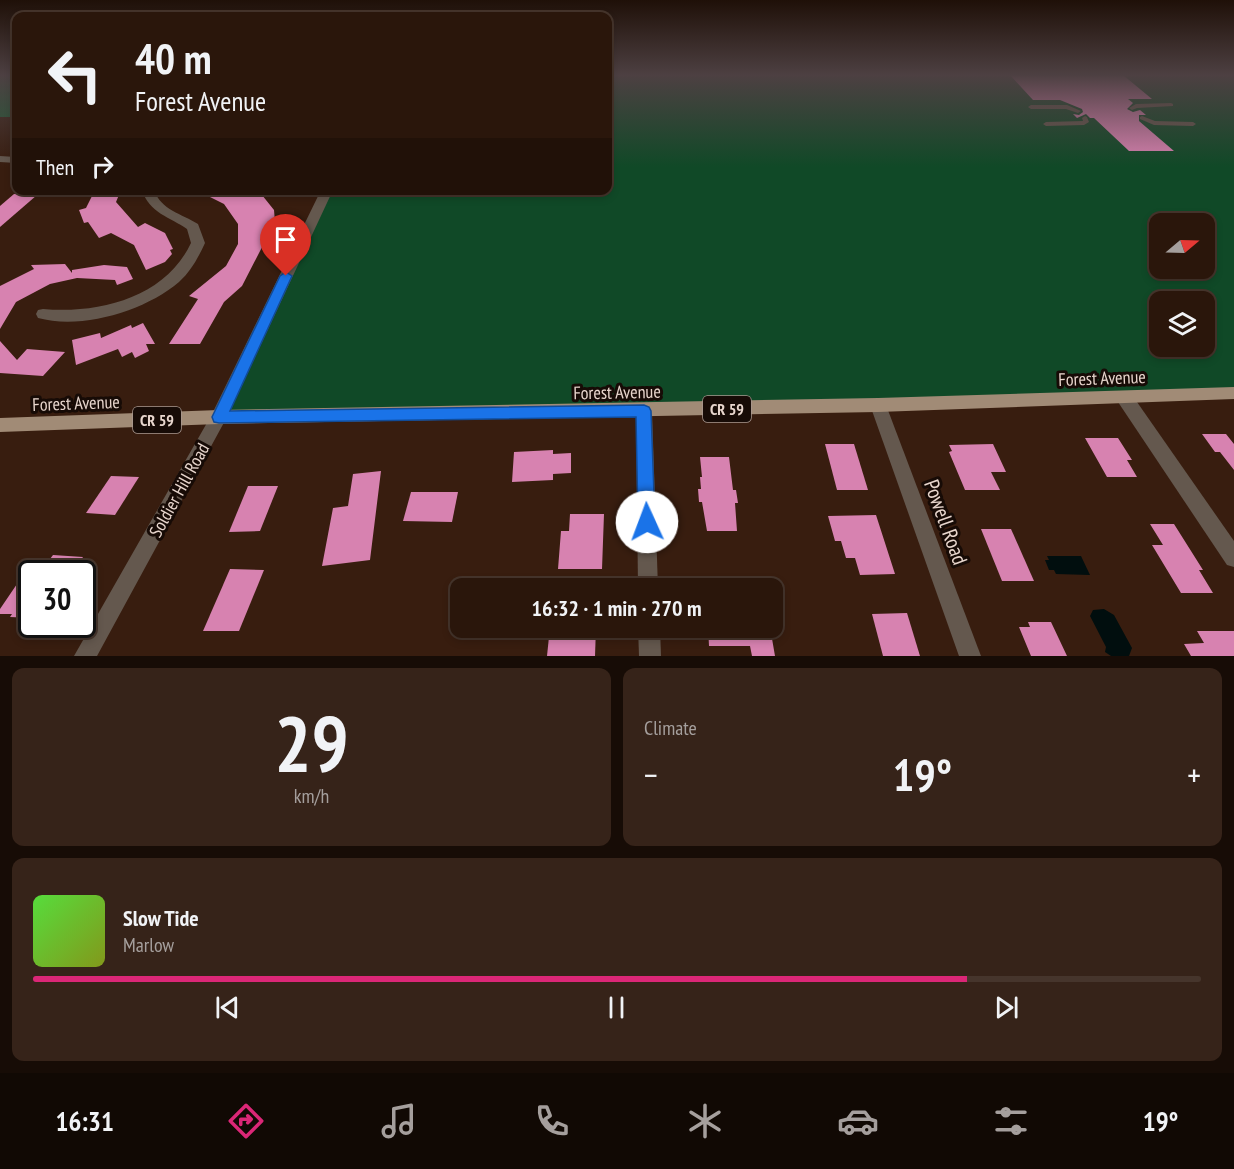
<!DOCTYPE html>
<html lang="en">
<head>
<meta charset="utf-8">
<style>
  body { margin:0; font-family:"PT Sans Narrow",sans-serif; background:#362319; color:#f1f3f6; height:100vh; display:flex; flex-direction:column; font-size:22px; white-space:nowrap }
  * { box-sizing:border-box; margin:0 }
  p { font-size:20px; color:#a59f9d }
  .icon { flex:none; width:33px; height:33px; fill:none; stroke:currentColor; stroke-width:2; stroke-linecap:round; stroke-linejoin:round }
  .map { position:relative; height:656px; overflow:hidden }
  .sheet { display:flex; flex-direction:column; gap:12px; padding:12px; background:#170c06; flex:1 }
  .sheet>* { flex:none }
  .banner { position:absolute; left:12px; top:12px; width:600px; height:183px; border-radius:12px; box-shadow:0 3px 9px #0003,0 0 0 2px #46352c; background:#2a160b; color:#f1f3f6; overflow:hidden }
  .needle { width:39px; rotate:71deg }
  .buttons { position:absolute; left:1149px; top:213px; display:grid; gap:12px }
  .buttons a { display:grid; place-items:center; width:66px; height:66px; border-radius:12px; background:#2a160b; box-shadow:0 3px 9px #0003,0 0 0 2px #46352c; font-size:30px }
  .speed { position:absolute; left:18px; top:560px; display:flex; gap:12px; font-size:30px; font-weight:700; text-align:center }
  .speed>* { display:grid; place-content:center; width:78px; height:78px; border-radius:50%; background:#2a160b; box-shadow:0 3px 9px #0003,0 0 0 2px #46352c; line-height:1 }
  .speed .limit { border:3px solid #111; border-radius:9px; background:#fff; color:#111 }
  .pin { position:absolute; display:grid; place-items:center; width:51px; height:51px; color:#fff; margin:-62px -26px; border-radius:50% 50% 50% 0; rotate:-45deg; box-shadow:0 0 6px #0007 }
  .pin .icon { rotate:45deg }
  .me { position:absolute; width:66px; margin:-33px; rotate:358deg; stroke-linejoin:round; filter:drop-shadow(0 0 4px #0008) }
  .turn { display:flex; align-items:center; gap:21px; height:126px; padding:0 24px; font-size:27px }
  .turn .icon { width:78px; height:78px; stroke-width:2.5 }
  .turn b { display:block; font-size:42px; line-height:51px }
  .then { display:flex; align-items:center; height:57px; padding:0 24px; background:#0003; gap:12px; font-size:22px }
  .big { font-size:45px; font-weight:600; line-height:1.1 }
  .sheet .tile { flex:1; display:flex; flex-direction:column; justify-content:center; gap:9px; min-width:0; padding:0 21px; border-radius:12px; background:#362319 }
  .sheet .dial { align-items:center; gap:0 }
  .dial b { font-size:78px; line-height:1 }
  .song { display:flex; align-items:center; gap:18px }
  .cover { width:72px; height:72px; border-radius:9px; background:linear-gradient(135deg,hsl(110 70% 55%),hsl(70 70% 35%)) }
  .played { height:6px; border-radius:3px; background:linear-gradient(90deg,#db2777 80%,#46352c 80%) }
  .keys { display:flex; justify-content:space-around; direction:ltr }
  .heat { display:flex; justify-content:space-between; align-items:center; font-size:33px; direction:ltr }
  .sheet .tiles { flex:1; display:grid; gap:12px; grid-template-columns:1fr 1fr }
  .tile:last-child { grid-column:span 2 }
  .trip { position:absolute; left:450px; top:578px; width:333px; height:60px; border-radius:12px; background:#2a160b; box-shadow:0 3px 9px #0003,0 0 0 2px #46352c; font-weight:600; line-height:60px; text-align:center }
  .menu { display:flex; height:96px; justify-content:space-around; align-items:center; background:#110904; color:#a59f9d }
  .menu .icon { width:42px; height:42px }
  .menu .selected { color:#db2777 }
  .menu b { font-size:27px; color:#f1f3f6 }
  .map>svg:first-child { display:block }
</style>
</head>
<body>
<div class="map">
<svg width="1234" height="656" viewBox="0 0 1234 656">
  <rect width="100%" height="100%" fill="#381d0f"/>
  <path fill="#104927" fill-rule="evenodd" d="M608,75H1234V393L219,417L327,191L608,190ZM1160,224H1204V268H1160ZM1160,302H1204V346H1160Z"/>
  <rect fill="#1d5f36" x="0" y="75" width="16" height="42"/>
  <g fill="#010e0e">
    <path d="M1047,556H1081L1090,575L1056,574L1054,570H1049L1045,560H1049Z"/>
    <path d="M1104,609L1114,615L1132,648L1129,656H1111L1105,652L1106,647L1090,616L1093,610Z"/>
  </g>
  <g fill="#d782b0">
    <path d="M1010,75H1123L1152,99H1128L1133,103L1127,109L1133,112L1140,110L1146,115H1139V121L1174,151H1129L1094,118H1090L1086,114L1077,118L1073,114L1079,115L1083,112L1082,109L1060,100H1033Z"/>
    <path d="M95,190H121L116,202L138,227L145,223L165,233L173,249L170,250L172,254L165,262L146,270L134,245L111,233L99,238L88,222L84,223L79,210L86,208Z"/>
    <path d="M196,190H258L274,210L275,222L242,286L224,302L200,344H169L198,299L189,296L226,266L238,244V224L224,204Z"/>
    <path d="M14,194L37,195L0,227V206Z"/>
    <path d="M65,264L72,273V270L104,265L127,267L133,279L117,285L115,280L77,278L50,284L16,302L0,329V286L34,269L31,265Z"/>
    <path d="M143,323L155,344H146L149,351L135,358L132,352L122,357L118,349L76,365L72,340L100,333L101,338L131,325L132,328Z"/>
    <path d="M0,341L17,360L27,349L65,352L43,376L0,373Z"/>
    <path d="M1202,434H1226L1234,444V470L1220,452H1215Z"/>
    <path d="M1085,438H1118L1132,460H1127L1137,477H1107Z"/>
    <path d="M825,444H854L868,490H837Z"/>
    <path d="M993,444L1006,472H991L1000,490H965L949,452L952,451L949,445Z"/>
    <path d="M553,450V454L571,453V473L553,474V480L512,482L514,452Z"/>
    <path d="M700,457H729L733,490H736L738,503H735L737,531H707L702,502H699L698,489H701L700,477H702Z"/>
    <path d="M381,471L370,560L322,566L333,508L348,506L353,474Z"/>
    <path d="M111,476L139,477L115,515L86,513Z"/>
    <path d="M248,486H278L260,531L229,532Z"/>
    <path d="M411,492H458L452,522L403,521Z"/>
    <path d="M570,514H604L602,569H558L561,531H569Z"/>
    <path d="M876,515L895,574L860,575L855,558H846L841,541H835L828,516Z"/>
    <path d="M1150,524H1174L1203,570H1199L1213,593H1181L1152,545H1163Z"/>
    <path d="M981,529H1011L1034,581H1002Z"/>
    <path d="M53,555L83,557L72,573H32V618L10,617L12,614H0V609L34,559H50Z"/>
    <path d="M230,569L264,570L239,631H203Z"/>
    <path d="M907,613L920,656H883L872,614Z"/>
    <path d="M1028,622H1051L1067,656H1031L1019,627H1030Z"/>
    <path d="M550,627H596L595,656H547Z"/>
    <path d="M708,627H770L775,656H752L750,646H709Z"/>
    <path d="M1197,631H1234V656H1191L1184,644L1204,643Z"/>
  </g>
  <g fill="none" stroke-linecap="round" stroke-linejoin="round">
    <g fill="#64584e" fill-rule="evenodd">
      <path d="M1171,103L1173,104V106L1137,108L1132,110L1129,108L1136,104Z"/>
      <path d="M1067,105L1081,111L1078,113L1066,109H1031L1028,107L1031,105Z"/>
      <path d="M1085,116L1087,117L1089,122L1084,125L1046,126L1043,124L1046,122L1083,121L1082,118Z"/>
      <path d="M1142,116L1155,121L1193,122L1196,124L1193,126L1154,125L1140,119V117Z"/>
    </g>
    <g fill="#64584e" fill-rule="evenodd">
      <path d="M0,156L16,157V163L0,162Z"/>
      <path d="M142,190H154C161,210 182,214 198,224L205,243C198,258 191,271 179,282C145,311 82,330 38,318L36,314L38,310L43,309C99,314 165,298 191,243L187,229C170,217 149,213 142,190Z"/>
      <path d="M1124,391L1130,392L1234,541V567L1227,565L1118,402L1116,397L1118,392Z"/>
      <path d="M878,398L884,400L886,405L981,656H959L870,405L872,400Z"/>
      <path d="M644,404L650,406L652,411L658,588H638L636,411L638,406Z"/>
      <path d="M638,627H660L661,656H639Z"/>
    </g>
    <path fill="#64584e" fill-rule="evenodd" d="M321,190H333L227,417L97,656H74L212,414Z"/>
    <path fill="#a18b76" fill-rule="evenodd" d="M1234,387V399L878,412L219,424L0,432V418L219,410L878,398Z"/>
  </g>
  <linearGradient id="sky" x2="0" y2="1"><stop stop-color="#1f1008"/><stop offset="0.45" stop-color="#4d4042"/><stop offset="1" stop-color="#4d4042" stop-opacity="0"/></linearGradient>
  <rect width="1234" height="167" fill="url(#sky)"/>
  <path fill="#1a73e8" stroke="#114b97" stroke-width="1.5" d="M286,272L292,276L230,411L644,405L649,407L651,411L655,522L653,527L647,530L640,527L638,522L636,417L219,423L214,422L212,417L280,276Z"/>
  <g text-anchor="middle" dominant-baseline="central" stroke-width="6" stroke-linejoin="round" paint-order="stroke">
    <g fill="#170b06" stroke="#a99991" stroke-width="1.5">
      <rect x="703" y="396" width="48" height="26" rx="4.5"/>
      <rect x="133" y="407" width="48" height="26" rx="4.5"/>
    </g>
    <g font-size="16" font-weight="bold" fill="#e8d6cd">
      <text x="727" y="409">CR 59</text>
      <text x="157" y="420">CR 59</text>
    </g>
    <g font-size="18" fill="#e8d6cd" stroke="#170b06">
      <text transform="translate(1102 378) rotate(-2)">Forest Avenue</text>
      <text transform="translate(617 392) rotate(-1)">Forest Avenue</text>
      <text transform="translate(76 403) rotate(-2)">Forest Avenue</text>
      <text transform="translate(179 490) rotate(-61)">Soldier Hill Road</text>
    </g>
    <g font-size="21" fill="#e8d6cd" stroke="#170b06">
      <text transform="translate(946 522) rotate(70)">Powell Road</text>
    </g>
  </g>
</svg>
<div class="buttons">
<a><svg class="needle" viewBox="-14 -14 28 28"><path d="M0-13l5 13h-10z" fill="#e53935"/><path d="M0 13l5-13h-10z" fill="#a59f9d"/></svg></a>
<a><svg class="icon" aria-label="layers" viewBox="0 0 24 24"><path d="M12 4l9 5-9 5-9-5zM3 14l9 5 9-5"/></svg></a>
</div>
<div class="speed"><div class="limit">30</div></div>
<div class="pin" style="left:286px;top:276px;background:#d93025"><svg class="icon" aria-label="arrive" viewBox="0 0 24 24"><path d="M6 21V4h12l-3 4 3 4H6"/></svg></div>
<svg class="me" style="left:647px;top:522px" viewBox="-20 -20 40 40"><circle r="19" fill="#fff"/><path d="M0-13L10 11 0 6-10 11z" fill="#1a73e8"/></svg>
<div class="trip">16:32 · 1 min · 270 m</div>
<div class="banner">
<div class="turn"><svg class="icon" aria-label="left" viewBox="0 0 24 24"><path d="M17 20v-9H6M10 6l-5 5 5 5"/></svg><div><b>40 m</b>Forest Avenue</div></div>
<div class="then">Then<svg class="icon" aria-label="right" viewBox="0 0 24 24"><path d="M7 20v-9h11M14 6l5 5-5 5"/></svg></div>
</div>
</div>
<section class="sheet">
<div class="tiles">
<div class="tile dial"><b>29</b><p>km/h</p></div>
<div class="tile"><p>Climate</p>
<div class="heat"><a>−</a><b class="big">19°</b><a>+</a></div>
</div>
<div class="tile">
<div class="song"><i class="cover"></i><div><b>Slow Tide</b><p>Marlow</p></div></div>
<div class="played"></div>
<div class="keys"><svg class="icon" aria-label="previous" viewBox="0 0 24 24"><path d="M18 5L8 12l10 7zM5 5v14"/></svg><svg class="icon" aria-label="pause" viewBox="0 0 24 24"><path d="M8 5v14M16 5v14"/></svg><svg class="icon" aria-label="next" viewBox="0 0 24 24"><path d="M6 5l10 7-10 7zM19 5v14"/></svg></div>
</div>
</div>
</section>
<nav class="menu">
<b>16:31</b>
<svg class="icon selected" aria-label="directions" viewBox="0 0 24 24"><path d="M12 3l9 9-9 9-9-9zM9 14v-3h6M13 9l2 2-2 2"/></svg>
<svg class="icon" aria-label="music" viewBox="0 0 24 24"><path d="M9 18V5l10-2v13"/><circle cx="6" cy="18" r="3"/><circle cx="16" cy="16" r="3"/></svg>
<svg class="icon" aria-label="phone" viewBox="0 0 24 24"><path d="M5 4h4l2 5-3 2q2 4 5 5l2-3 5 2v4C11 20 4 13 5 4z"/></svg>
<svg class="icon" aria-label="climate" viewBox="0 0 24 24"><path d="M12 3v18M4 7l16 10M4 17L20 7"/></svg>
<svg class="icon" aria-label="car" viewBox="0 0 24 24"><path d="M5 17H2v-5l4-1 3-4h7l3 4 3 1v5h-3M9 17h6M6 11h13"/><circle cx="7" cy="17" r="2"/><circle cx="17" cy="17" r="2"/></svg>
<svg class="icon" aria-label="filters" viewBox="0 0 24 24"><path d="M4 7h16M4 17h16"/><circle cx="9" cy="7" r="2"/><circle cx="15" cy="17" r="2"/></svg>
<b>19°</b>
</nav>
</body>
</html>
